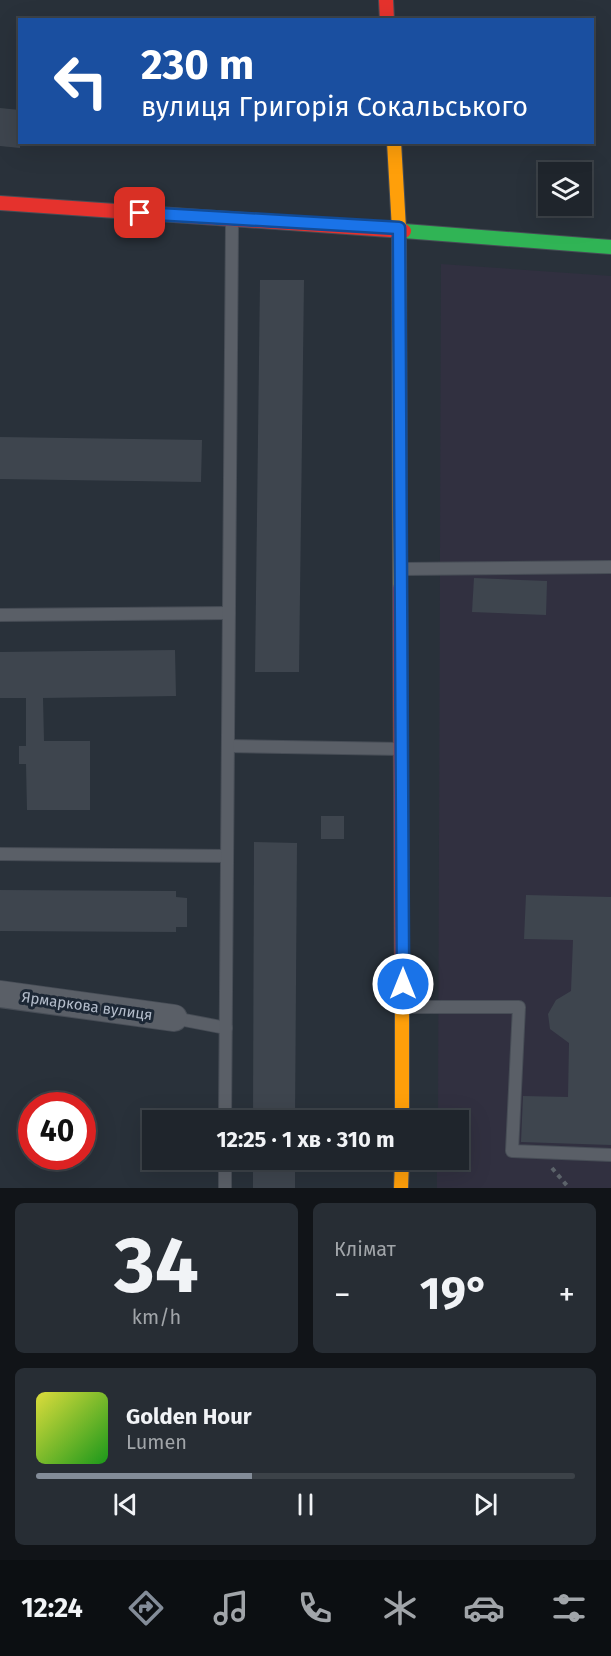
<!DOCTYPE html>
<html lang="uk">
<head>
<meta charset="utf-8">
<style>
  body { margin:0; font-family:"Fira Sans",sans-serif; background:#272d34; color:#f1f3f6; height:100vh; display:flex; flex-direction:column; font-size:22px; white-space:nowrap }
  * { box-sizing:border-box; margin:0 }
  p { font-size:20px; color:#a1a5a9 }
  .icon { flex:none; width:33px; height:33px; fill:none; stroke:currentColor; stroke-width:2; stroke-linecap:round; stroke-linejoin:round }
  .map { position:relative; height:1188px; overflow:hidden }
  .panel { display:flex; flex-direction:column; gap:15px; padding:15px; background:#111418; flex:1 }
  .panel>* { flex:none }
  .banner { position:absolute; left:18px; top:18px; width:576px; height:126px; border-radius:0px; box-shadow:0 6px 24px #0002,0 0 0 2px #3c4248; background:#1a4fa0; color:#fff; overflow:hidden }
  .fabs { position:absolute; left:538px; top:162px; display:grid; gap:12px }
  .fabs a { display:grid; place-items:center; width:54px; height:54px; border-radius:0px; background:#1f252c; box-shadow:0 6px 24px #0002,0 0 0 2px #3c4248; font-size:30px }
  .speed { position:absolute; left:18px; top:1092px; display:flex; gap:12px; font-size:30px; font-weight:700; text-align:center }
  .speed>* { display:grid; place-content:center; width:78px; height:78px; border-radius:50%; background:#1f252c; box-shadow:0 6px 24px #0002,0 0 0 2px #3c4248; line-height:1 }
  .speed .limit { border:9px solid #d22; background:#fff; color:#111 }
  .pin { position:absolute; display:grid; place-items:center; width:51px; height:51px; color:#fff; margin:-26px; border-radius:12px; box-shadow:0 3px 9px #0006 }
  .me { position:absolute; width:66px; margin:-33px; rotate:0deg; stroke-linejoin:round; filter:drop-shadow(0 0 4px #0008) }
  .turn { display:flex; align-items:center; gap:21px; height:126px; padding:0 24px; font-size:27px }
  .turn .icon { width:78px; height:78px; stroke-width:2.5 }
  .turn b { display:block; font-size:42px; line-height:51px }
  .big { font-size:45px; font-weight:700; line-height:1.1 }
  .panel .card { flex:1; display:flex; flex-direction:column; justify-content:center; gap:9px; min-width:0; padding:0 21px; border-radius:9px; background:#272d34 }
  .panel .dial { align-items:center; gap:0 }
  .dial b { font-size:78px; line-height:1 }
  .song { display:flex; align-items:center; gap:18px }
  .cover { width:72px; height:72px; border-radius:9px; background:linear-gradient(135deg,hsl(60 70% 55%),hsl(120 70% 35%)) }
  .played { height:6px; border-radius:3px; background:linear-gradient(90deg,#838c98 40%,#3c4248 40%) }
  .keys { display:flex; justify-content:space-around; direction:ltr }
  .heat { display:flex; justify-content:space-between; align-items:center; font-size:33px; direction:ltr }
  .panel .tiles { flex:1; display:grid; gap:15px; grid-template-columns:1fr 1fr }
  .card:last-child { grid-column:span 2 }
  .trip { position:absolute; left:142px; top:1110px; width:327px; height:60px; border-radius:0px; background:#1f252c; box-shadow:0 6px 24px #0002,0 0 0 2px #3c4248; font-weight:700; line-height:60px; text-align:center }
  .dock { display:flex; height:96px; justify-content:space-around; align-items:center; background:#0c0f12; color:#a1a5a9 }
  .dock .icon { width:42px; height:42px }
  .dock .on { color:#838c98 }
  .dock b { font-size:27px; color:#f1f3f6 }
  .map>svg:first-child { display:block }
</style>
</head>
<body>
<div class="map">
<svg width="611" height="1188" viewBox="0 0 611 1188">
  <rect width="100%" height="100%" fill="#29313a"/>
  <path fill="#313040" d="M441,264L611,276V1188H437V1160H459V1120H438Z"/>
  <g fill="#3e454e">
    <path d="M0,108L20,110V148L0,146Z"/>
    <path d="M260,280H304L299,672H255Z"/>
    <path d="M0,437L202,440L201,482L0,479Z"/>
    <path d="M474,578L547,581L546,615L472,612Z"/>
    <path d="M175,650L176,696L43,698L44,741H90V810H27L26,764H19V746H26V698H0V652Z"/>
    <rect x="321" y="816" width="23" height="23"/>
    <path d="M254,842L297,843L295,1120H253Z"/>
    <path d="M0,890L176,891V897L187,898V927H176V932L0,931Z"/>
    <path d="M526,895L611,897V1145L521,1142L523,1096L568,1097L569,1043L550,1029L548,1014L556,1000L571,991L573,940L524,939Z"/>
    <rect x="253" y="1160" width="42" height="28"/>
  </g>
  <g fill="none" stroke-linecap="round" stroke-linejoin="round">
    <defs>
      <g id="lane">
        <path d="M402,569L611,567"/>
        <path d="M0,615L229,613"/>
        <path d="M228,746L401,749"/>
        <path d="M0,854L227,856"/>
        <path d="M404,1007H519L512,1151L611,1155"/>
        <path d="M174,1018L226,1028"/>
        <path d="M225,1120L232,222"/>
        <path d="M225,1188V1160"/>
      </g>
      <path id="street" d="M0,994L174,1018"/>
      <path id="fast" d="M404,231L611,247"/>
      <g id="slow">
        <path d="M394,142L399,229L400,588"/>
        <path d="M402,1002V1120"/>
        <path d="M401,1188L402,1160"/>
      </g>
      <g id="jam">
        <path d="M386,0L387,20"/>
        <path d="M0,203L404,231"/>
        <path d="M400,588L402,1002"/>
      </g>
    </defs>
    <use href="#lane" stroke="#474d56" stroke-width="14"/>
    <use href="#street" stroke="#474d56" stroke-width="28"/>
    <use href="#fast" stroke="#474d56" stroke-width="16"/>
    <use href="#slow" stroke="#474d56" stroke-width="16"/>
    <use href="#jam" stroke="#474d56" stroke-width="16"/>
    <path stroke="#5c636a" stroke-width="4" stroke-dasharray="4.5 4.5" stroke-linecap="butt" d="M552,1168L569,1188"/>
    <use href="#lane" stroke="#5a5f67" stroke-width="12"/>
    <use href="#street" stroke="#5a5f67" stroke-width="26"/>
    <use href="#fast" stroke="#30b455" stroke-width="14"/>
    <use href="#slow" stroke="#ff9f0a" stroke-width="14"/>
    <use href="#jam" stroke="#e5322d" stroke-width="14"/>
  </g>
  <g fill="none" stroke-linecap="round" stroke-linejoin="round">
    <defs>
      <path id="route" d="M140,213L399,228L403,984"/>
    </defs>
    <use href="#route" stroke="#114b97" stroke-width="15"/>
    <use href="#route" stroke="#1a73e8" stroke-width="10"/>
  </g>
  <g text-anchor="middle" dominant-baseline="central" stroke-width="6" stroke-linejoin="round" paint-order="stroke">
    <g font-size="15" fill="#b4bdcb" stroke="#1c2735">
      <text transform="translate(87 1006) rotate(8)">Ярмаркова вулиця</text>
    </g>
  </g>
</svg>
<div class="fabs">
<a><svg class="icon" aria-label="layers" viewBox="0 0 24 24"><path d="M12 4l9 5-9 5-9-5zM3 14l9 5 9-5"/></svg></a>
</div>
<div class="speed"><div class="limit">40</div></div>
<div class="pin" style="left:140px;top:213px;background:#d93025"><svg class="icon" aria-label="arrive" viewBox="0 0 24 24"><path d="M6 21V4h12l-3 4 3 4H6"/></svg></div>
<svg class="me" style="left:403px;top:984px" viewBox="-20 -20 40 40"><circle r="17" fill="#1a73e8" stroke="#fff" stroke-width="3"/><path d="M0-11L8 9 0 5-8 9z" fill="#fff"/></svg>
<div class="trip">12:25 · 1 хв · 310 m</div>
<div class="banner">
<div class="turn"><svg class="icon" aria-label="left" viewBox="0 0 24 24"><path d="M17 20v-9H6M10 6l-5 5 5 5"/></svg><div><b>230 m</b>вулиця Григорія Сокальського</div></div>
</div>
</div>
<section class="panel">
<div class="tiles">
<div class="card dial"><b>34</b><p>km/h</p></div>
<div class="card"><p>Клімат</p>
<div class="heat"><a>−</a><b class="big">19°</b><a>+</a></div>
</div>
<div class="card">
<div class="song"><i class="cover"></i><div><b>Golden Hour</b><p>Lumen</p></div></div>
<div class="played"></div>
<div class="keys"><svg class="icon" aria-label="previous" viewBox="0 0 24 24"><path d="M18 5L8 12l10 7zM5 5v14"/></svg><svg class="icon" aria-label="pause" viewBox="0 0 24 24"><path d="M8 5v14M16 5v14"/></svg><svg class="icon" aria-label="next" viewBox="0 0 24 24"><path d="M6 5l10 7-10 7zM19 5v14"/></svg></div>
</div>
</div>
</section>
<nav class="dock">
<b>12:24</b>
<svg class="icon on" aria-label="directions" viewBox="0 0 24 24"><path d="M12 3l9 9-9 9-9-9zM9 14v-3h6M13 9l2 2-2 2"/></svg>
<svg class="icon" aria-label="music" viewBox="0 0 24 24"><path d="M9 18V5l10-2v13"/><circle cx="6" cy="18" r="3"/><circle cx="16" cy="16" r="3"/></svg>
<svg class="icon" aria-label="phone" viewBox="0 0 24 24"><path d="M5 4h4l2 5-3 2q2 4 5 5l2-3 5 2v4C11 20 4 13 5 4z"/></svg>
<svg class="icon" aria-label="climate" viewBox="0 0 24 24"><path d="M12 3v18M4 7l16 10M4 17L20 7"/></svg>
<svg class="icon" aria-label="car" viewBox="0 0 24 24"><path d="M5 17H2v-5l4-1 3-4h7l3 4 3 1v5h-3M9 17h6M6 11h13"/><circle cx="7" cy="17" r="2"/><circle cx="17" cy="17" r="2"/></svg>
<svg class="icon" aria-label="filters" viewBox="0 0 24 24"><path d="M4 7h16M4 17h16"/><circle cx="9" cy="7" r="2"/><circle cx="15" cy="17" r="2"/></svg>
</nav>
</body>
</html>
